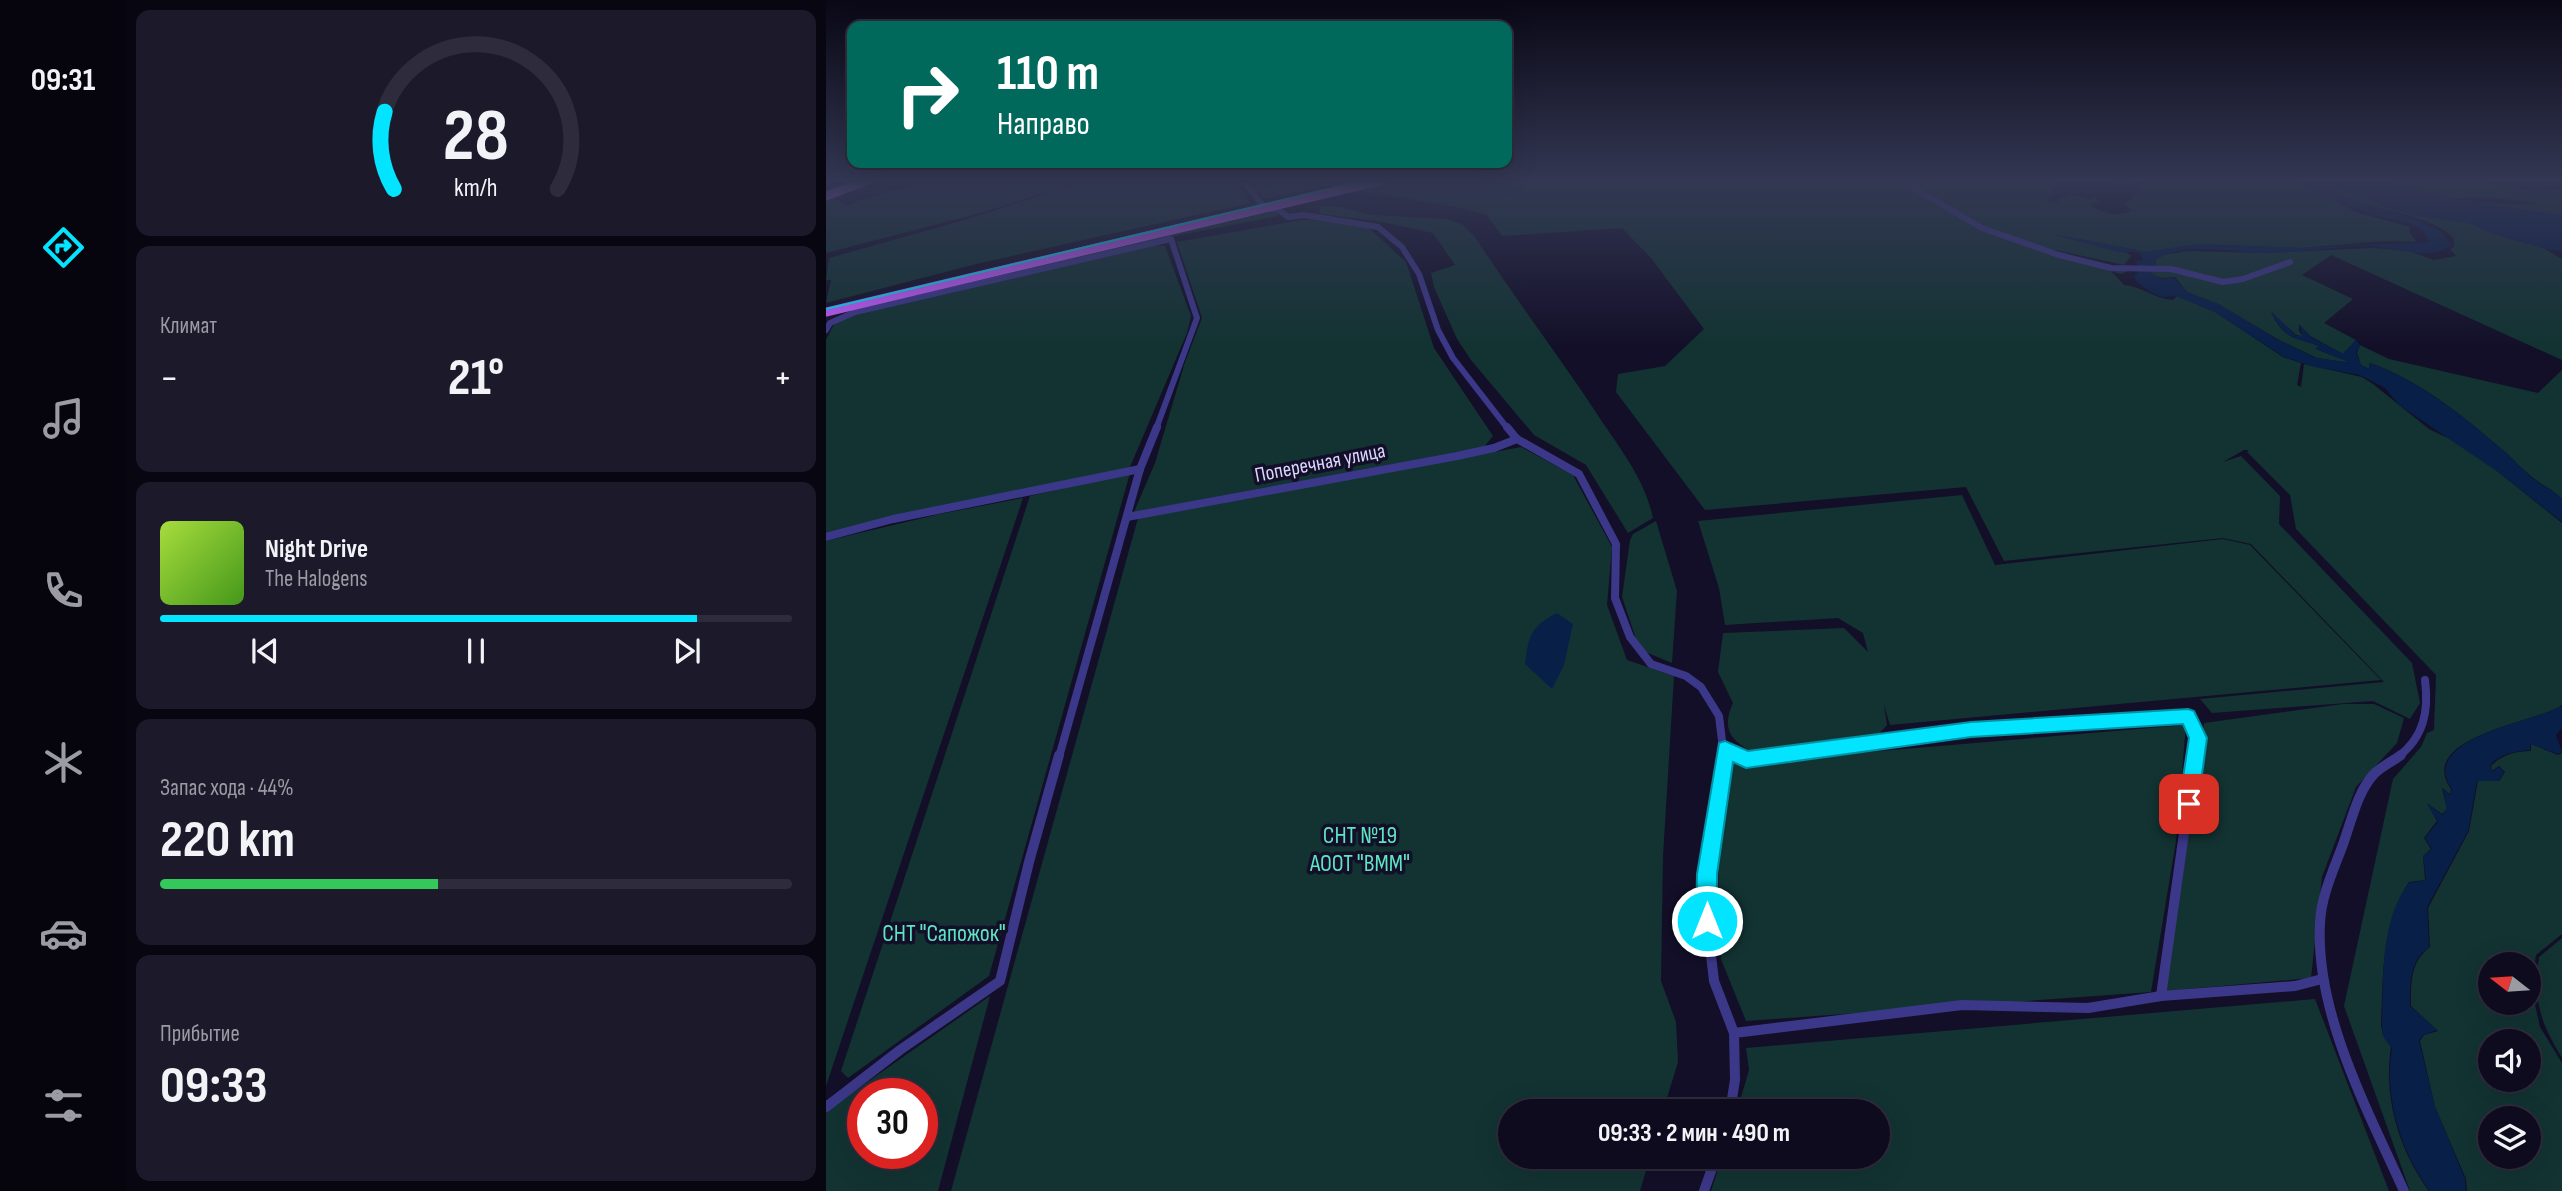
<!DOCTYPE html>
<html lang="ru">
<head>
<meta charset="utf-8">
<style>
  body { margin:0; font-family:"Sofia Sans Condensed",sans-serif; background:#1c192b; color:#f1f3f6; height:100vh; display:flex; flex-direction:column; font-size:26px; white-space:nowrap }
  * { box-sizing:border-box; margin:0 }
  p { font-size:23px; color:#9b9ba4 }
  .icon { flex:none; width:38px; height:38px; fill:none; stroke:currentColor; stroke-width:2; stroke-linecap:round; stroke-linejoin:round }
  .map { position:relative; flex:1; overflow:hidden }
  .panel { display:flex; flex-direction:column; gap:10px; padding:10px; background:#080610; width:700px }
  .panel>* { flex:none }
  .guide { position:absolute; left:21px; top:21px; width:665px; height:147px; border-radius:14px; box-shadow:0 7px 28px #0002,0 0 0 2px #2e2b3c; background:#00695c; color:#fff; overflow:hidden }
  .needle { width:46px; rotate:287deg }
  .fabs { position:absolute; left:1652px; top:952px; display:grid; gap:14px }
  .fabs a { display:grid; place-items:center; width:63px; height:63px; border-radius:50%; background:#0e0b1e; box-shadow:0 7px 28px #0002,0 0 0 2px #2e2b3c; font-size:35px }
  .speed { position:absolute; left:21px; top:1078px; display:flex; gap:14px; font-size:35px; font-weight:700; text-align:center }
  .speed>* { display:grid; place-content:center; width:91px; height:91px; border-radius:50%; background:#0e0b1e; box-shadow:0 7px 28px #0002,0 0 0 2px #2e2b3c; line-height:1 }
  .speed .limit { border:10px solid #d22; background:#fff; color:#111 }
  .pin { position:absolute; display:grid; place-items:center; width:60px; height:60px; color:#fff; margin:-30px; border-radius:14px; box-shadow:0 4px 10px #0006 }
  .me { position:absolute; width:77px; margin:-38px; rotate:0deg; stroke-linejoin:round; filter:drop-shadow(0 0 5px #0008) }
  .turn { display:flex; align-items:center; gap:24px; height:147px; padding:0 35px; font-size:32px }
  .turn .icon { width:91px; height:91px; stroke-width:2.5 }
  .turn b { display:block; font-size:49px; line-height:60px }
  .big { font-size:52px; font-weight:700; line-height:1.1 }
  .panel .widget { flex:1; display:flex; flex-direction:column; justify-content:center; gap:10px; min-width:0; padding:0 24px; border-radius:14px; background:#1c192b }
  .panel .dial { align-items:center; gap:0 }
  .dial svg { height:182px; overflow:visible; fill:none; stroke:#2e2b3c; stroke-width:7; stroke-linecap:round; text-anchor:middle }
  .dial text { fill:#f1f3f6; stroke:none }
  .song { display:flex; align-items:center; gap:21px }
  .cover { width:84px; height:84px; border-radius:10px; background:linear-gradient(135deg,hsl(80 70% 55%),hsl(100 70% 35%)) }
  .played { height:7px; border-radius:4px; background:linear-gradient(90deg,#02e4ff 85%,#2e2b3c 85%) }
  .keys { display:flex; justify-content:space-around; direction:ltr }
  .heat { display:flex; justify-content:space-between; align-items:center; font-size:38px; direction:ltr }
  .charge { height:10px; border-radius:5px; background:linear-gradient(90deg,#34c759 44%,#2e2b3c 0) }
  .trip { position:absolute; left:672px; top:1099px; width:392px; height:70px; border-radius:35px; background:#0e0b1e; box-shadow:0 7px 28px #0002,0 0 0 2px #2e2b3c; font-weight:700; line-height:70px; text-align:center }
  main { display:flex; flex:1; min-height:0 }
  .tabs { display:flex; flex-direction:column; width:126px; justify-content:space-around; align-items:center; background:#06040c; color:#9b9ba4 }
  .tabs .icon { width:49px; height:49px }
  .tabs .current { color:#02e4ff }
  .tabs b { font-size:32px; color:#f1f3f6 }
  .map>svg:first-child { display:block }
</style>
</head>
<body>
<main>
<nav class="tabs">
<b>09:31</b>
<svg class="icon current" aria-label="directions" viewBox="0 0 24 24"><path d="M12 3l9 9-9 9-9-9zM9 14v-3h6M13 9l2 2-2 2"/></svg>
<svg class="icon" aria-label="music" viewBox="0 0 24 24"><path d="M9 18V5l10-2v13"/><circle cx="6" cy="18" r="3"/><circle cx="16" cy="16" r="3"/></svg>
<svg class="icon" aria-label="phone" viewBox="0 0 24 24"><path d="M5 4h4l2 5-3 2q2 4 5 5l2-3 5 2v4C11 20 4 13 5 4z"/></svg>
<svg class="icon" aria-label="climate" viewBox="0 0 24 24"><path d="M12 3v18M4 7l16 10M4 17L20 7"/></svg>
<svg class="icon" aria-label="car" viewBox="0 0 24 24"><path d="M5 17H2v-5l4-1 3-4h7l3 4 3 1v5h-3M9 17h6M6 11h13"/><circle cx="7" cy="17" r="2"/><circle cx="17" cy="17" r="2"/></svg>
<svg class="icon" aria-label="filters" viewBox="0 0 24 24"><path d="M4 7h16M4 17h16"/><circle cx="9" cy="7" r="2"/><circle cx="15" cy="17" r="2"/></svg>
</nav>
<section class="panel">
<div class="widget dial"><svg viewBox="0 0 100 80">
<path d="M14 69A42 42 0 1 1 86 69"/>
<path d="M14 69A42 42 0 0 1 10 35" stroke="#02e4ff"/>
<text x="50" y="56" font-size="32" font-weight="700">28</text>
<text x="50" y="72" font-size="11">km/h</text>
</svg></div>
<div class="widget"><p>Климат</p>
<div class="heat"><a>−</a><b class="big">21°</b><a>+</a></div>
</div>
<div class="widget">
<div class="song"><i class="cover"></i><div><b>Night Drive</b><p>The Halogens</p></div></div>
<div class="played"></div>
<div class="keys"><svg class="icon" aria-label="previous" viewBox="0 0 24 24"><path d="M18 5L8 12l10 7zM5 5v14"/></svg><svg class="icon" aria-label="pause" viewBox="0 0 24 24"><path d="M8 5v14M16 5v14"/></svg><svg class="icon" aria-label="next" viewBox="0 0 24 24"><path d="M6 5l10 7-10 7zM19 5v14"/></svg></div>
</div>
<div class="widget"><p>Запас хода · 44%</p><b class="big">220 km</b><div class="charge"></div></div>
<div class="widget"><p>Прибытие</p><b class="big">09:33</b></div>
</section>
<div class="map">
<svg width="1736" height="1191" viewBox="0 0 1736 1191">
  <rect width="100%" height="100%" fill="#130f28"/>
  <g fill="#123332" fill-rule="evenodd">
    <path d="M101,180H257L151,214L0,253V199L5,197L21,205Z"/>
    <path d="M261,180H409L424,203L150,264L0,303L5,280H0L3,258L149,217Z"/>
    <path d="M423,180H494L500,185L439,199Z"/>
    <path d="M559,180H1232L1220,201L1232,202L1233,198L1243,197L1246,194L1265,200L1267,196L1274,202L1267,203L1266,207C1281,213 1289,217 1305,211L1298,203L1306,200V196L1312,192L1316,182L1289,185L1279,180H1464L1485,187L1530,212L1584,227L1583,231L1590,242L1559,241L1474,248L1371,244L1321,252L1233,235L1301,253L1305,256L1298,265L1225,249L1224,252L1304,270L1295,274L1285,271L1298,285C1315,286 1329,299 1347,300L1351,296L1389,312L1457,357L1475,363L1471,385L1475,387L1478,364L1536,377L1547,384L1603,429L1624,439L1671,471L1736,523V705C1714,722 1588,736 1625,789L1624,794L1616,788L1621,809L1616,814L1601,803L1611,821L1598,838L1605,849L1597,856L1599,880L1583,882C1577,890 1575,898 1571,907C1555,945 1557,984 1555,1025L1557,1036L1565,1047C1557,1097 1573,1150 1603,1191H1584L1518,1006L1567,779L1595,747L1601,733L1608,730L1610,675L1470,529L1464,495L1421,452L1423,450H1418L1397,462L1415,456L1454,496L1453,524L1586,663L1594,703L1584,719L1547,701L1386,713L1374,699L1558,682L1425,544L1397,538L1178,561L1140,487L879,510L790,392L792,374L839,366L878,329L825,258L796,228L676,236L661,215L626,206L522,189Z"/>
    <path d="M1557,180H1649L1706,192L1736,190V215L1646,202L1693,205L1712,203L1661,197L1622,199Z"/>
    <path d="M1503,185L1586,215L1642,223L1671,235L1717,248L1736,259V360L1505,255L1476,275L1527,299L1498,323L1530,340L1517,354L1484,336L1473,324V331L1477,336L1470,335L1445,312C1458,340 1469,337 1493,346L1490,349L1526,363L1491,358L1453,340L1392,304L1361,292L1349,277L1336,278L1325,274L1329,270L1330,260L1337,255L1362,251L1437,253L1547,248L1583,251L1608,260L1630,256L1624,249L1628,247V239C1604,210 1531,211 1498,186Z"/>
    <path d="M493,206L515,207L545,215L621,219L637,225L649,237C690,300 736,360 777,423C798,454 819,481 827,518L802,533L760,465L708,435L645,360L631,339L608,287L605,273L629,265L607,233L551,221L494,214Z"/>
    <path d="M442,210L453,216L354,235L28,311Z"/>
    <path d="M475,220L514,221L544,229L580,262L608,348L667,436L658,447L308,512L329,463L359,362L376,318L351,242Z"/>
    <path d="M324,245L339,246L365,316L361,333L304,467L0,534V340L8,324L25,315Z"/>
    <path d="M1534,345L1563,359L1712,393L1736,370V499C1728,490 1719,487 1710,480C1698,472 1689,460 1678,451C1637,416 1595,381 1544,363L1543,369L1535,365L1531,353Z"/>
    <path d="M695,447L747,475L786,547L781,605L801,660L848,676L837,856L835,981L850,1022L852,1062L837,1111H684V1157H824L814,1191H125L312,518Z"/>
    <path d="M304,473L163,976L22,1078L15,1071L204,496Z"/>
    <path d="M1136,495L1169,565L1397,539L1424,545L1555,680L1064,725L1058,705L1061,725L1049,738L925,751C903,740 896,727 907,703L892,672L897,633L1018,628L1042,652L1037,633L1012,618L899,625L893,588L872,521Z"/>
    <path d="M197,498L0,1086V541L114,514Z"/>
    <path d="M830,521L851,591L846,663L817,651L812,645L796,597L804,540L807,534Z"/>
    <path d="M1517,704H1548L1578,718L1571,743L1530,787L1496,877L1485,978L1340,991L1378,723Z"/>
    <path d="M1360,725L1350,841L1325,992L920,1021L895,959L892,865L902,764Z"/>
    <path d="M1705,744L1732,755L1736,753V934L1710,955L1705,987L1714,1027L1736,1063V1191H1641L1640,1179L1609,1107L1594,1041L1598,1035L1612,1031L1585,1006C1585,983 1584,962 1604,947L1602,908L1643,831L1652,781H1673L1679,772L1673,766L1666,771L1665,766C1675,755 1690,751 1705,751ZM1664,964H1703V1003H1664ZM1664,1041H1703V1080H1664ZM1664,1118H1703V1157H1664Z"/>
    <path d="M1736,938V1058C1714,1022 1707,1000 1713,957Z"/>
    <path d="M164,996L112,1191H0V1111ZM37,1094H96V1153H37Z"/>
    <path d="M1489,999L1563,1191H885L896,1157H1052V1111H911L923,1070L920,1048Z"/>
  </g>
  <g fill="#081f48">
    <path d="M1472,180H1557L1609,196L1736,215V251L1720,249L1671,235L1642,223L1586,215L1562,208L1543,198L1496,186L1503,192L1592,220L1614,231L1625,245C1604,263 1567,246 1542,246C1506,247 1470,253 1435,253C1402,252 1359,241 1330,260L1329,269L1325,273L1336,279L1348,278L1361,292L1392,304L1452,340L1491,358L1525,363L1490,349L1493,346C1468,337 1458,339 1445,311L1470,336H1477L1473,324L1484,337L1517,354L1530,340L1534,345L1530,353L1535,365L1543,369L1544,363C1595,382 1637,416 1678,451C1689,461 1698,472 1710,481C1719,488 1728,490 1736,499V522L1671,471L1573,405L1559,388L1534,375L1489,367L1458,357L1389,312L1351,296L1336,297L1326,293L1312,283L1308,277L1313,270L1310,261L1317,260L1313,252H1292L1221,233L1321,252L1371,244L1474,248L1604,242L1597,231L1586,224L1544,214L1491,192Z"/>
    <path d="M731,613L747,624L738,665L726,689L699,664C703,635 704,627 731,613Z"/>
    <path d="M1736,706V728L1730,735L1736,752L1732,754L1704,744V750C1690,751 1674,754 1664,765L1666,772L1673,767L1678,772L1672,781H1651L1642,831L1601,907L1603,947C1583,961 1584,983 1584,1006L1611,1030L1597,1035L1593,1041L1609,1107L1639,1179L1640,1191H1604C1574,1150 1558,1098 1566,1048L1557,1036L1556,1026C1557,982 1554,919 1583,883L1600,880L1597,856L1606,849L1599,838L1612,822L1601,803L1616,815L1621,809L1617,788L1624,795L1626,789C1590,738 1711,721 1736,706Z"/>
  </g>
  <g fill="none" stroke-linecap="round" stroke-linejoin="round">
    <g stroke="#3c3889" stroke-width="6">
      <path d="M417,180L438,207L454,211L462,217L478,215L552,227L576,247L593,274L612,330L627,358L682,429"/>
      <path d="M1074,180L1156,228L1233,255L1285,268L1345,269L1397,282L1417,279L1464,262"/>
      <path d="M0,330L4,323L29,312L345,239L371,318L330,429"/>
    </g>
    <g stroke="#3c3889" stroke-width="8">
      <path d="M681,427L691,439L753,474L790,544L789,598L804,637L825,664L860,676L875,687L893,716L898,757"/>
      <path d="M301,517L631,456L668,448L691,439"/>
      <path d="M0,537L67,519L314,469"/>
      <path d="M899,749L915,757"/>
      <path d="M233,757L314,469L331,427"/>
      <path d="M941,757L1145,730L1362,716L1372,738L1369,757"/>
      <path d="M1572,757C1598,737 1603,711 1599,680"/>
    </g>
    <g stroke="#3c3889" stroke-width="10">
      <path d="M898,755L888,844L881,875V921L888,981L908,1033L909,1080L904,1111"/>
      <path d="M911,755L920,760L954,755"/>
      <path d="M1575,755C1566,762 1556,766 1548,774C1531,792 1525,823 1516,847C1507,871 1495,897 1494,923C1489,1013 1542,1111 1578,1191"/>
      <path d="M1335,996L1369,755"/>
      <path d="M908,1033L1136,1005L1262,1008L1335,996L1469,986L1496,979"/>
      <path d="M0,1107L74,1050L174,981L203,862L233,755"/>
      <path d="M878,1191L890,1157"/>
    </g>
    <g stroke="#c45dff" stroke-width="9">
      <path d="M0,196L42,180"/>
      <path d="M0,312L557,180"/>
    </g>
    <path stroke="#02e4ff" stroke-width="2" d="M0,309L541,180"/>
  </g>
  <linearGradient id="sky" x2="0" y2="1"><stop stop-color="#0a0816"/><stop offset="0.52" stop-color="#333753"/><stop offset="1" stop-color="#333753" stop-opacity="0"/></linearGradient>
  <rect width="1736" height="347" fill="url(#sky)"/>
  <path fill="#02e4ff" stroke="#0194a6" stroke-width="2" d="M1362,709L1368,711L1381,738L1372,804L1369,810L1363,813L1356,810L1353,804L1363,738L1357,724L1145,737L920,768L907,762L891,874V921L888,928L881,931L873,928L870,921L871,874L893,743L899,741L922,751L1145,722Z"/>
  <g text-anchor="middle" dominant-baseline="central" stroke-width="7" stroke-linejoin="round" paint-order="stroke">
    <g font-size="21" fill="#dbd6ff" stroke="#130f28">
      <text transform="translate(494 463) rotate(-11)">Поперечная улица</text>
    </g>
    <g font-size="24" fill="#5de5c4" stroke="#130f28">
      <text x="534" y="835">СНТ №19<tspan x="534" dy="28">АООТ "ВММ"</tspan></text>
      <text x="118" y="933">СНТ "Сапожок"</text>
    </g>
  </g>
</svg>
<div class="fabs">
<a><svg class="needle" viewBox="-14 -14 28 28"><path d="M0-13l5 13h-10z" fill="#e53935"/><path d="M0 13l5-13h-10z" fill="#9b9ba4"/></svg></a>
<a><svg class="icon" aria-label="sound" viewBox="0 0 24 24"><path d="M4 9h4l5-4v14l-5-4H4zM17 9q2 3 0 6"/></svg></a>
<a><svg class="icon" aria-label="layers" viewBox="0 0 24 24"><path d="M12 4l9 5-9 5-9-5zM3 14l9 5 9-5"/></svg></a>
</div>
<div class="speed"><div class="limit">30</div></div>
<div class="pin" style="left:1363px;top:804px;background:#d93025"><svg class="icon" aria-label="arrive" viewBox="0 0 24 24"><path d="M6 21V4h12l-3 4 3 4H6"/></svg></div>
<svg class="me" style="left:881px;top:921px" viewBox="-20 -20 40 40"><circle r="17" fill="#02e4ff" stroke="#fff" stroke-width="3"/><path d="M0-11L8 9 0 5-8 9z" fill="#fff"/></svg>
<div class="trip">09:33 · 2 мин · 490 m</div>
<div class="guide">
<div class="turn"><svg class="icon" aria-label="right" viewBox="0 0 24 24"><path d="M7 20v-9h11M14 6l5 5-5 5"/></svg><div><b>110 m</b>Направо</div></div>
</div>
</div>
</main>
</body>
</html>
